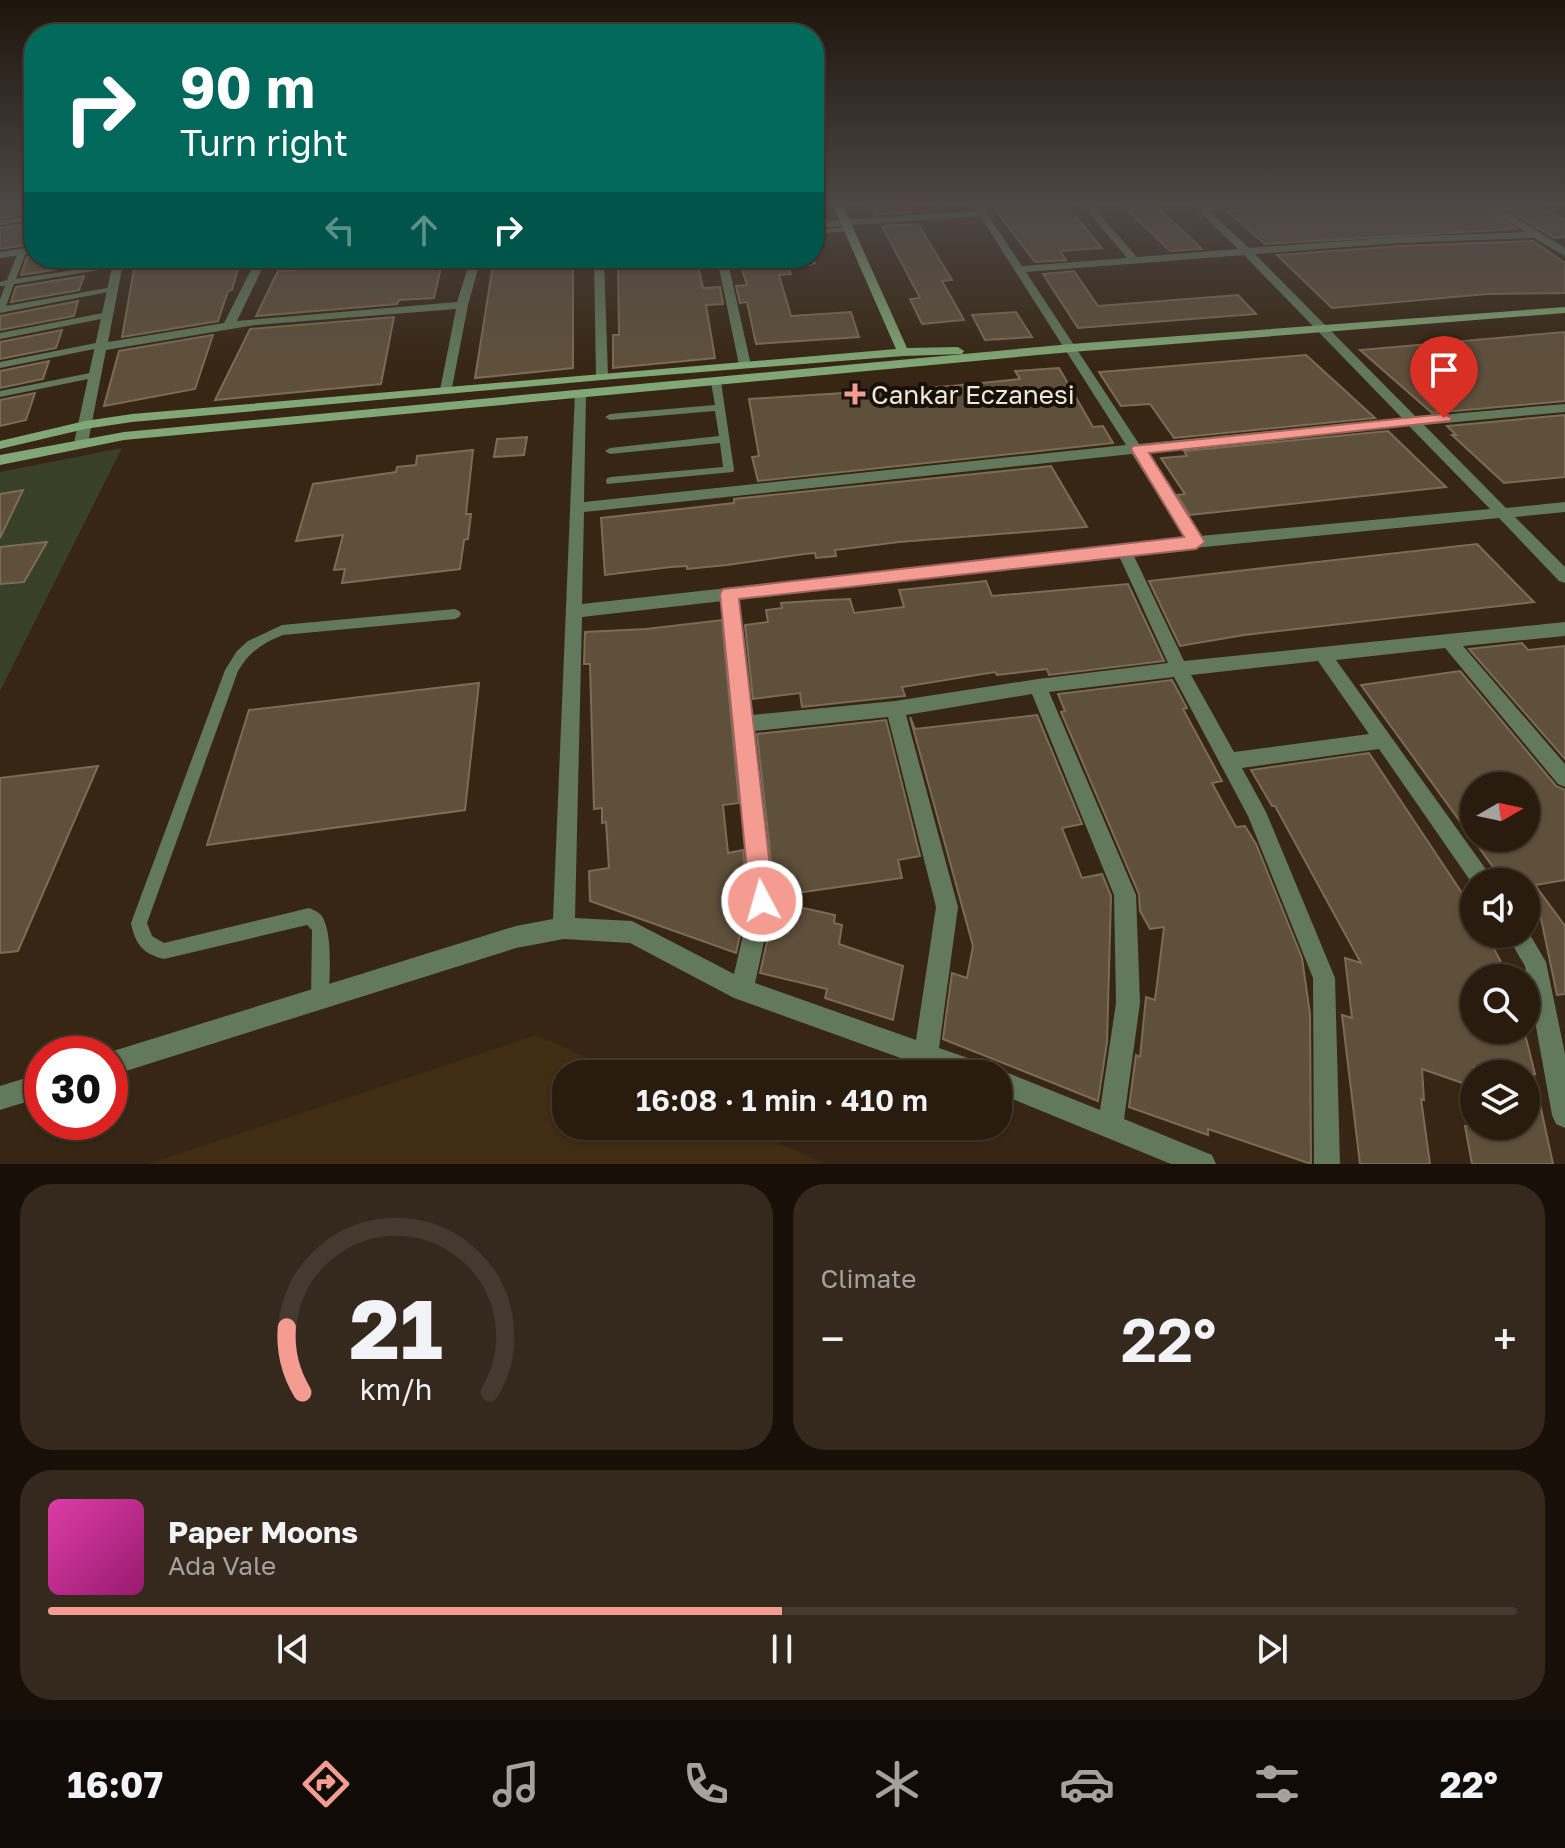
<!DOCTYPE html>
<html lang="en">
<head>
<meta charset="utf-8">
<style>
  body { margin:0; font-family:"Golos Text",sans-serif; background:#35291d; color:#f1f3f6; height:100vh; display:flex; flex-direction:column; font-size:30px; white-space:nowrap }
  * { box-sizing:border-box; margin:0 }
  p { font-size:26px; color:#a5a19e }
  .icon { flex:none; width:44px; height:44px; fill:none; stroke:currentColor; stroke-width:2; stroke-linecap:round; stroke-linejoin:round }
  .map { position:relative; height:1164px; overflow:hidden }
  .details { display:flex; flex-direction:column; gap:20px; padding:20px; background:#170f08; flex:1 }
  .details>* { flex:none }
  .top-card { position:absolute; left:24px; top:24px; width:800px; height:244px; border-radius:32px; box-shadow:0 2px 6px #0004,0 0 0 2px #453a2f; background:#00695c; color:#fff; overflow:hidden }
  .needle { width:52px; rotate:81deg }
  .buttons { position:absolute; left:1460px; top:772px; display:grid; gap:16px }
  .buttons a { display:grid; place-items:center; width:80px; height:80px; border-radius:50%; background:#291c0f; box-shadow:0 2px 6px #0004,0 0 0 2px #453a2f; font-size:40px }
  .speed { position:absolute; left:24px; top:1036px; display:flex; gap:16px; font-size:40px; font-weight:700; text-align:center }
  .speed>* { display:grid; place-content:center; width:104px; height:104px; border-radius:50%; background:#291c0f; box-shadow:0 2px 6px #0004,0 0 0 2px #453a2f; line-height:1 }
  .speed .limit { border:12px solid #d22; background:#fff; color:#111 }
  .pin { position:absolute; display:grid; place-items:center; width:68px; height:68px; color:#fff; margin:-82px -34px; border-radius:50% 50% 50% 0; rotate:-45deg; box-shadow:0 0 8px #0007 }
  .pin .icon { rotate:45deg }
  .me { position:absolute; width:88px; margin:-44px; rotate:354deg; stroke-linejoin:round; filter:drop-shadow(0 0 6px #0008) }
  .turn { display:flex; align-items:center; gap:28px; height:168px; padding:0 24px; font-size:36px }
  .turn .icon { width:104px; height:104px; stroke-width:2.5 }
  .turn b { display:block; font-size:56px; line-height:68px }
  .lanes { display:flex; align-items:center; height:76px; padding:0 24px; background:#0003; justify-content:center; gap:40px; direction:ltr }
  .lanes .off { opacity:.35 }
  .big { font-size:60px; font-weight:600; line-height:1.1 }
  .details .widget { flex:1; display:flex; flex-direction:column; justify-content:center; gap:12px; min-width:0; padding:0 28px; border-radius:32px; background:#35291d }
  .details .dial { align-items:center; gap:0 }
  .dial svg { height:208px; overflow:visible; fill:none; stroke:#453a2f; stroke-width:7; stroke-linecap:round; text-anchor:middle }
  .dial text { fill:#f1f3f6; stroke:none }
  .song { display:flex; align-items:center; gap:24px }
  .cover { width:96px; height:96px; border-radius:12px; background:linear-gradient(135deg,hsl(320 70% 55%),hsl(320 70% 35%)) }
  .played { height:8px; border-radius:4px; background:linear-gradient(90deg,#f59c92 50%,#453a2f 50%) }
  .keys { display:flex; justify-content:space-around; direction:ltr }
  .heat { display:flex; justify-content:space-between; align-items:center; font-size:44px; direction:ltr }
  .details .tiles { flex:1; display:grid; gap:20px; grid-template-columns:1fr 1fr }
  .widget:last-child { grid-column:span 2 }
  .trip { position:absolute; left:552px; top:1060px; width:460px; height:80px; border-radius:32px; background:#291c0f; box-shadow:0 2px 6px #0004,0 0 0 2px #453a2f; font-weight:600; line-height:80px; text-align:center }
  .tab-bar { display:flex; height:128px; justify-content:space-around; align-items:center; background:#100b06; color:#a5a19e }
  .tab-bar .icon { width:56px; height:56px }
  .tab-bar .active { color:#f59c92 }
  .tab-bar b { font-size:36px; color:#f1f3f6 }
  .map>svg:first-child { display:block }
</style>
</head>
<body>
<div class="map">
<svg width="1565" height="1164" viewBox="0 0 1565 1164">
  <rect width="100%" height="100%" fill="#372614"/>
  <path fill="#412c14" d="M536,1035L624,1074H566V1126H740L825,1164H148Z"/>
  <path fill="#384027" d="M122,448L0,691V472Z"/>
  <g fill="#5f503b" stroke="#7c6c55" stroke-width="2" fill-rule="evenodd">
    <path d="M0,203H34V213L0,218Z"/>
    <path d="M870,203H906L911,212L876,215Z"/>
    <path d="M990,203H1065L1102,248L1060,251L1066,260L1035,262Z"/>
    <path d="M1121,203H1153L1202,249L1170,251Z"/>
    <path d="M1337,203H1478L1516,229L1265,244L1227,211Z"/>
    <path d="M1497,203H1533L1565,221V237L1554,238Z"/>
    <path d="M34,223V244L0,249V228Z"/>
    <path d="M918,224L952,280L942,281L964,320L922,324L910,299L920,298L882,226Z"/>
    <path d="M1533,241L1565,263V293L1487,294L1332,308L1277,255L1399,246Z"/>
    <path d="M27,257L34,256L88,258L86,265L21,275Z"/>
    <path d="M136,258H241L232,290L228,291L218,321L122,337Z"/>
    <path d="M443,258L434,298L399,300L397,304L256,316L278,271Z"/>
    <path d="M494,258H573V368L475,378Z"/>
    <path d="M696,258L703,288L720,287L723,304L706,305L715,358L613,368V335H619L618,264Z"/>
    <path d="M784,258L791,274L779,275L791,316L851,312L859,337L756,344L747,302L740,303L736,286L747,285L739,260Z"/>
    <path d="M1074,271L1098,306L1238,295L1256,314L1078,328L1043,274Z"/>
    <path d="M84,276L79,290L11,302L16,287Z"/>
    <path d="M78,301L74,316L0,330V316Z"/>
    <path d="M1016,312L1032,337L985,340L972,315Z"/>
    <path d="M394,317L381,384L215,400L250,329Z"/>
    <path d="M62,330L56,348L0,359V342Z"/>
    <path d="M1565,332V401L1432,413L1360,350Z"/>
    <path d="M213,335L195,389L104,406L119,351Z"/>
    <path d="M1306,355L1375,418L1174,438L1150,404L1121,406L1099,372Z"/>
    <path d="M49,361L43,379L0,388V371Z"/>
    <path d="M1059,368L1093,427L1103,426L1113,443L758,481L752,457L759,456L749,399L952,386L1020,379L1015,371Z"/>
    <path d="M35,393L26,420L0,426V400Z"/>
    <path d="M1565,415V477L1504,483L1452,435H1456L1447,426Z"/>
    <path d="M1388,431L1446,487L1190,515L1177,495L1185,494L1161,458L1187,456L1184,451Z"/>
    <path d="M527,437L524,455L494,457L497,439Z"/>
    <path d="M473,450L466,514H471L468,539L464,540L460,569L342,583L345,569L334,570L343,535L296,541L313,484L396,472L397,467L416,465L417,456Z"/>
    <path d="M1051,466L1087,527L899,542L835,550L836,556L816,558L815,553L804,554L727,565L687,569V566L671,567L605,575L601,518L734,503V499Z"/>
    <path d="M23,490L0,538V494Z"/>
    <path d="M47,542L24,582L0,584V547Z"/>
    <path d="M1477,544L1534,602L1244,635L1180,646L1149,581Z"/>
    <path d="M986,581L992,596L1128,584L1164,661L1049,675L1047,669L997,675L995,672L902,687L905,696L802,707L800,693L753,699L745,625L768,622L766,610L782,608L781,603L827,600L850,599L854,613L904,607L899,590Z"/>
    <path d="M722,620L739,803L723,805L728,853L743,850L748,901L736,953L590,901L589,871L609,868L606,822L602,823V808L594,809L590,664H584L585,632L646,629Z"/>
    <path d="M1522,643L1528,650L1565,646V759L1469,649Z"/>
    <path d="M1460,671L1556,786L1565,790V880L1535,885L1565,926V994L1557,995L1534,885L1504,882L1361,685ZM1474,786H1526V838H1474Z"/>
    <path d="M1172,680L1187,708L1183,709L1222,781L1212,783L1236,827L1245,826L1256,844L1302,958L1310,1014L1311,1164L1208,1129V1135L1129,1107L1136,1055L1140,1057L1146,997L1155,1000L1164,927L1150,929L1140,911L1139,894L1061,712L1065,711L1058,694Z"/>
    <path d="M479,683L465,810L207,845L249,710Z"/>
    <path d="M1037,715L1082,824L1062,828L1082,878L1102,874L1111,896L1107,1042L1098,1101L943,1039L952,973L967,978L973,946L910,717L915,729Z"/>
    <path d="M886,720L920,856L898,860L902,878L775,896L757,734Z"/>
    <path d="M1369,753L1474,911V934H1486L1500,960L1505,978H1474V1030H1524L1535,1074H1500L1474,1067V1087L1422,1069L1424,1100L1421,1099L1430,1164H1360L1342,1015L1352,1018L1345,958L1361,963L1275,806H1272L1251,770Z"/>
    <path d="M98,766L18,951L0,953V778Z"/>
    <path d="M776,902L835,915L834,923L842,925L839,944L903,966L893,1020L825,998L827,989L760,973Z"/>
    <path d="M1534,1076L1553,1164H1472L1465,1126H1526V1077Z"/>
  </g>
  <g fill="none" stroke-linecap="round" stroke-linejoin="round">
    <g fill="#62795b" fill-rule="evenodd">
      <path d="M939,203H945L947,205L940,207Z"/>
      <path d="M34,216V220L0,225V221Z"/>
      <path d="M850,227L854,229L853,231L814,234V230Z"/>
      <path d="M19,250L26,252L16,279L118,263L122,265L118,267L14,284L6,306L113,287L117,289L113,291L0,313V299L5,286H0V282L7,280Z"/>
      <path d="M814,257L816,264L809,266L807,258Z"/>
      <path d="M108,312L111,313V317L0,339V333Z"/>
      <path d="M101,342L104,343V347L0,368V362Z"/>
      <path d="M95,372L100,375L98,377L0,397V391Z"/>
      <path d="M716,379L721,382L734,470L733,472L607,484L606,481L607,478L611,477L723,467L720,443L610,454L605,451L610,448L719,436L715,411L610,420L605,417L610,414L715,405L711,382Z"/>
      <path d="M455,609L459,611L461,614L459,617L455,619L283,635C263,643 249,652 238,671L147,923L152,936L164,943L309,908C313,910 317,911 320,914C334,929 329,978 329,998L326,1004L320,1007L314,1004L311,998L312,930L307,925L164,959C143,954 135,944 131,923L225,670L237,651L248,641L282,625Z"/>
    </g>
    <g fill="#62795b" fill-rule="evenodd">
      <path d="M971,203H980L1022,266L1127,258L1081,203H1090L1137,257L1238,249L1191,203H1256L1252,206L1207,209L1249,248L1399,237L1525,232L1481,203H1492L1565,248V256L1534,238L1399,243L1255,254L1416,417L1565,404V412L1424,425L1506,508L1565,502V512L1515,517L1565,567V583L1559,581L1499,518L1133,554L1184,661L1565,622V636L1463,646L1565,764V787L1558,784L1445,648L1336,660L1495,882H1474V886L1379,749L1242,768L1266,812L1335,978L1340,1164H1314L1313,978L1248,816L1174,677L1049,692L1136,895L1140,1003L1124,1119L1212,1155L1216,1164H1171L998,1093V1074H945L734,998L630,943L564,939L516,948L110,1076V1054H105L110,1052L516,926L553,919L575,391L580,390L586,394L584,502L1126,445L980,216L814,228V222L976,211ZM1244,255L1402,418L1139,444L1026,272ZM1409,426L1490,509L1200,536L1145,452ZM1132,454L1185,538L582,604L584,512ZM1119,556L1168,663L1038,679L895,701L752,715L739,599ZM723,601L751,901L734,974L632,921L575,918L582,617ZM1318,661L1369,734L1234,752L1191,675ZM1032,694L1114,895L1116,1003L1100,1110L998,1069L990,1072L988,1065L939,1048L958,907L906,715ZM888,717L936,907L916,1040L755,983L773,901L754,731Z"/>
      <path d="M34,247V253L0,258V252Z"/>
      <path d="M114,258H124L108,342L224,323L257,258H327L322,261L264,265L237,321L457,302L471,258H481L468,305L451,393H441L440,390L456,309L255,325L106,350L88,443L81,447L74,443Z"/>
      <path d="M594,258H604L608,376L602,380L596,376Z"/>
      <path d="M717,258H727L751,365L749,368H741L739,365Z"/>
      <path d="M1526,928L1546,962L1565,1054V1128L1556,1124L1552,1115L1525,966L1506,934H1526Z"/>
      <path d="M42,1073V1097L0,1110V1086Z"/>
    </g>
    <g fill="#81a776" fill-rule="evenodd">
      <path d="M832,203H842L907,348L958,347L964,351L962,354L903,356L602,380L132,422L85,429L0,449V441L85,421L132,414L896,349Z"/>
      <path d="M1565,307V313L1071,352L124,440L0,465V455L124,432L1071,344Z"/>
    </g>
  </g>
  <linearGradient id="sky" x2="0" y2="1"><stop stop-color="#1e150b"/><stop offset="0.56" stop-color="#4d4745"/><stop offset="1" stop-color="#4d4745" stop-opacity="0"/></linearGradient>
  <rect width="1565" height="365" fill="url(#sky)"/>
  <path fill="#f59c92" stroke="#9f655f" stroke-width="2" d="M1444,414L1452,418L1450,421L1149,453L1205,542L1196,549L739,599L774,901L770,909L762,913L753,909L750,901L720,594L723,589L1184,537L1131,449L1133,446Z"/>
  <path fill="#f59c92" stroke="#181109" stroke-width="3" d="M851 382h8v8h8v8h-8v8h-8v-8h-8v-8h8z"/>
  <g text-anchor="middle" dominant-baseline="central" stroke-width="8" stroke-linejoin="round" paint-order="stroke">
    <g font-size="26" fill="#f2e6db" stroke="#181109" text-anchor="start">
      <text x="871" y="394">Cankar Eczanesi</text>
    </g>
  </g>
</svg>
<div class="buttons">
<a><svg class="needle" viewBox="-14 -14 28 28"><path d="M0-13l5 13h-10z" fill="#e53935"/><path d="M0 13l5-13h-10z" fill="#a5a19e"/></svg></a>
<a><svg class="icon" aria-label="sound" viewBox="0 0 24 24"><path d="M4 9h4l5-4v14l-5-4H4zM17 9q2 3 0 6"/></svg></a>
<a><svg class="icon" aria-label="search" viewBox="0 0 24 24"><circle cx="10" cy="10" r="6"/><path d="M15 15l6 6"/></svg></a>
<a><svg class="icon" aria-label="layers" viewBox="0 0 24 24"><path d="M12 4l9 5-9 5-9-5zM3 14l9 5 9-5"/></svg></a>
</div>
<div class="speed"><div class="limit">30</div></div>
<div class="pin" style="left:1444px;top:418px;background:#d93025"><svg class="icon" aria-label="arrive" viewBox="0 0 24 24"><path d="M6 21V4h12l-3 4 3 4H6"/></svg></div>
<svg class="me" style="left:762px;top:901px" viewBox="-20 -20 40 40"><circle r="17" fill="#f59c92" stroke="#fff" stroke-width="3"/><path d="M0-11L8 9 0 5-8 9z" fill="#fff"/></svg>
<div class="trip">16:08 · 1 min · 410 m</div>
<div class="top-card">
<div class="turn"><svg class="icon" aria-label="right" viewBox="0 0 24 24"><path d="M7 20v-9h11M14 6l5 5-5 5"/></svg><div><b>90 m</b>Turn right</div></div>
<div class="lanes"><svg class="icon off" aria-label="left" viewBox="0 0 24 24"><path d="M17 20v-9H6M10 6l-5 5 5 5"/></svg><svg class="icon off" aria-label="ahead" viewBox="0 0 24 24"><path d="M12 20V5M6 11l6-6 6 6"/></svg><svg class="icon" aria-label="right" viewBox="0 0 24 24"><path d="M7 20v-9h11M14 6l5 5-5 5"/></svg></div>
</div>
</div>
<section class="details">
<div class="tiles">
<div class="widget dial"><svg viewBox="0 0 100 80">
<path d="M14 69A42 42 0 1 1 86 69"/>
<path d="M14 69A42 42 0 0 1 8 44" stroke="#f59c92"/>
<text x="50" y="56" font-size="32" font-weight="700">21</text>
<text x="50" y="72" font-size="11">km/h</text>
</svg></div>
<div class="widget"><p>Climate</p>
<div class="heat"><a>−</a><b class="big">22°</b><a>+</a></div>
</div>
<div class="widget">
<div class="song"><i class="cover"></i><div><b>Paper Moons</b><p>Ada Vale</p></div></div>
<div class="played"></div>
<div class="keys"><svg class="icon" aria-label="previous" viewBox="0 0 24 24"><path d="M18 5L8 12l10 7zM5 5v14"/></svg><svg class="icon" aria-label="pause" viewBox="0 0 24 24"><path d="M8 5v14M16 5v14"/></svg><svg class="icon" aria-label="next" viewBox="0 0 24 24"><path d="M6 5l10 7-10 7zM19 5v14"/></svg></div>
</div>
</div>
</section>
<nav class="tab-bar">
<b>16:07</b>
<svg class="icon active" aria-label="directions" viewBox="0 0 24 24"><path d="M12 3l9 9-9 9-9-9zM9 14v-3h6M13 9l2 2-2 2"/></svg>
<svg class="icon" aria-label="music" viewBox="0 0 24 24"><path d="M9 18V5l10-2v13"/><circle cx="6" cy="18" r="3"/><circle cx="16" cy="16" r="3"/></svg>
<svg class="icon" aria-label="phone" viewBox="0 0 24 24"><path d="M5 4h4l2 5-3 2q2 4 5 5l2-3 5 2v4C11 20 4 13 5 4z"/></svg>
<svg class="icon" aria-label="climate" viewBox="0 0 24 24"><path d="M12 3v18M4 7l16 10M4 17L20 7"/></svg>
<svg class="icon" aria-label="car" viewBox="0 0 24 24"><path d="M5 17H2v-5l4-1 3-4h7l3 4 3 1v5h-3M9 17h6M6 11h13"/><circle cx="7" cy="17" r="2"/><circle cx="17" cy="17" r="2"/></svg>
<svg class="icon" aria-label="filters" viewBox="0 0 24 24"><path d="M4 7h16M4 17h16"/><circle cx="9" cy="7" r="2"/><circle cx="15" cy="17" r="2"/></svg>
<b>22°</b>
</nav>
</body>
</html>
